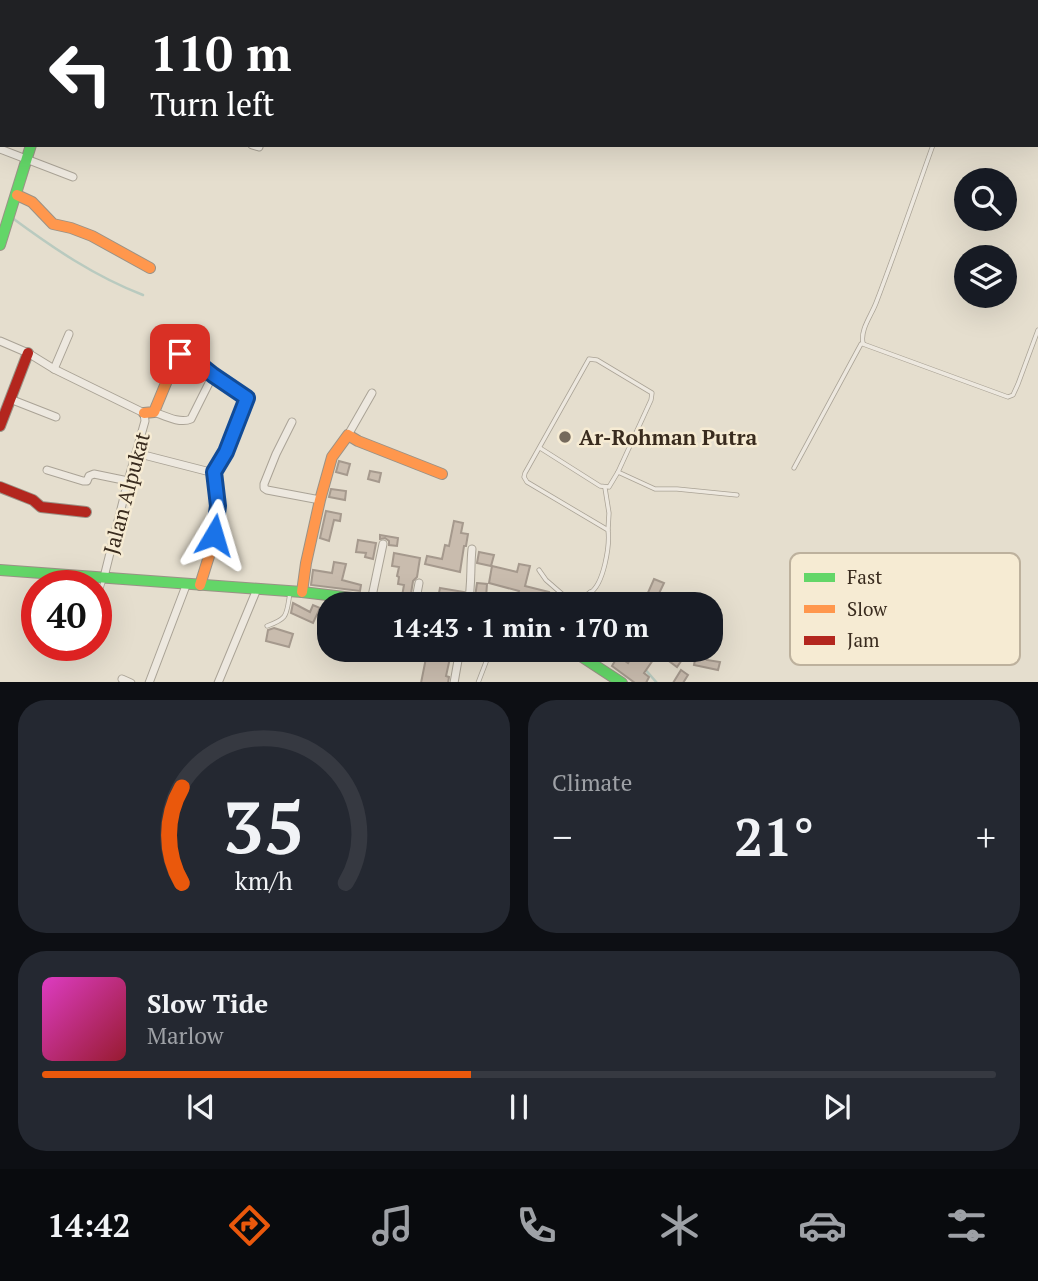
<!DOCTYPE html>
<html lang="en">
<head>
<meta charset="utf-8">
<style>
  body { margin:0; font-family:"PT Serif",serif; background:#242831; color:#f1f3f6; height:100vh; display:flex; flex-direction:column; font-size:26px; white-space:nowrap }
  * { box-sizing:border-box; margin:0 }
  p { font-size:23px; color:#9ea1a6 }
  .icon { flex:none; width:38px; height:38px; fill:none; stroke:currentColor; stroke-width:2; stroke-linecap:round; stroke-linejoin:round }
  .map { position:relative; height:682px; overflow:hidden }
  .sheet { display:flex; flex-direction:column; gap:18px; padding:18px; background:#0d0f14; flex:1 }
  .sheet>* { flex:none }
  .top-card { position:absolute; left:0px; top:0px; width:1040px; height:147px; box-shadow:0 7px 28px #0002; background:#202124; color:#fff; overflow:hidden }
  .controls { position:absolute; left:954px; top:168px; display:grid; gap:14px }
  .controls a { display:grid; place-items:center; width:63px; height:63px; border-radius:50%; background:#171b24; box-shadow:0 7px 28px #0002; font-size:35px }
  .speed { position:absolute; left:21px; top:570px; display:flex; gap:14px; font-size:35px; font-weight:700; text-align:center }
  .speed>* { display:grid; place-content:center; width:91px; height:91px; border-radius:50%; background:#171b24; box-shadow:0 7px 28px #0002; line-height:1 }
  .speed .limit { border:10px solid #d22; background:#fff; color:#111 }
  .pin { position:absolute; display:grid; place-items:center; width:60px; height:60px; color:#fff; margin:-30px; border-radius:14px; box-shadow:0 4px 10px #0006 }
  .me { position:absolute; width:77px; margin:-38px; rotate:7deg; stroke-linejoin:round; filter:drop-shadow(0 0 5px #0008) }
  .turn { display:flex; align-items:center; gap:24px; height:147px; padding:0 35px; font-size:32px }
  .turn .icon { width:91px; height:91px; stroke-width:2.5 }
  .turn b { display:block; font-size:49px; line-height:60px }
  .big { font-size:52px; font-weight:700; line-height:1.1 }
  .sheet .card { flex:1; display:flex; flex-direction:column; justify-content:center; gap:10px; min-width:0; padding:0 24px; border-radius:28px; background:#242831 }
  .sheet .dial { align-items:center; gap:0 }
  .dial svg { height:182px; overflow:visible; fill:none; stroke:#363941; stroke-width:7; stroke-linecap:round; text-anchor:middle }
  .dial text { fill:#f1f3f6; stroke:none }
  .song { display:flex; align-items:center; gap:21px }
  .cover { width:84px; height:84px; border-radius:10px; background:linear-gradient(135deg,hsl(310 70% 55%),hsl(350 70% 35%)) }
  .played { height:7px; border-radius:4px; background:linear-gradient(90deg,#ea580c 45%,#363941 45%) }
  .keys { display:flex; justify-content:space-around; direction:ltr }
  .heat { display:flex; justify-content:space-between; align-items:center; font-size:38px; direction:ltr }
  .sheet .tiles { flex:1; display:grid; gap:18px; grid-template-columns:1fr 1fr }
  .card:last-child { grid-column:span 2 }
  .trip { position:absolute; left:317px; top:592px; width:406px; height:70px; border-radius:28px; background:#171b24; box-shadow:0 7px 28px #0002; font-weight:700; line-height:70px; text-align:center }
  .tabs { display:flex; height:112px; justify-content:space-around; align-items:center; background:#090b0e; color:#9ea1a6 }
  .tabs .icon { width:49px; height:49px }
  .tabs .on { color:#ea580c }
  .tabs b { font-size:32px; color:#f1f3f6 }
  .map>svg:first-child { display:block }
</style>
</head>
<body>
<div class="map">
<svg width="1038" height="683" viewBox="0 0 1038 683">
  <rect width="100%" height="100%" fill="#e5dece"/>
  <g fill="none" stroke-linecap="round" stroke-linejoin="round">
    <g stroke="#b9cabf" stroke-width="2.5">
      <path d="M11,217C53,248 94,276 143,295"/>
      <path d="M623,649L634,659"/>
      <path d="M644,668L657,683"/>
    </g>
  </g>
  <g fill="#c9bcae" stroke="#a5998d" stroke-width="2">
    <path d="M339,461L350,464L347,475L336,472Z"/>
    <path d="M370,471L381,473L379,482L368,479Z"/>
    <path d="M331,489L346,491L345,500L329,497Z"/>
    <path d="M326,511L341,514L340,521L334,520L329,541L320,538Z"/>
    <path d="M454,521L463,523L461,533L468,534L466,546H464L460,572L425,564L427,556L442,559L445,545L449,546Z"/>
    <path d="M380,535L398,538L397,546L389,545V541L385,538L380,539Z"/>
    <path d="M358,540L376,543L373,559L365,557L366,553L356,552Z"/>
    <path d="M479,552L494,555L491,566L477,563Z"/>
    <path d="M394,553L420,558L417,577L413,581L410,600L402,596L404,585L398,584L399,577L397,576L399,567L392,566Z"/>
    <path d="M334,562L346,564L342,580L361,585L360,591L311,585L313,570L332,573Z"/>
    <path d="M519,564L530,566L525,586L549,592L546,604H515L519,591L489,583L492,566L517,572Z"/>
    <path d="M654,579L664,583L654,604H643Z"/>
    <path d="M477,583L487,584L486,598L475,597Z"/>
    <path d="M440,588L464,592L462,604H450L451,600L438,598Z"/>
    <path d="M293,603L310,612L313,605L320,608L313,623L291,613Z"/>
    <path d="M274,628L293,634L289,647L266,641L268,630Z"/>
    <path d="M637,649H679L686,654L677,667L658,653L644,673L649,677L646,683H635L612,666L618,656L628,663Z"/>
    <path d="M427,653L450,658L446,676L449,677L448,683H421Z"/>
    <path d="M696,655L708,657L707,660L720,662L718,670L694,665Z"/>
    <path d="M681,670L688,675L683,683H673Z"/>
  </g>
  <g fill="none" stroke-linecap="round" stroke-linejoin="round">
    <defs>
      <g id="lane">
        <path d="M445,0L450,2"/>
        <path d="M528,2V0"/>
        <path d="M863,343C860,330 871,316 876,303C896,251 914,198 933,145"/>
        <path d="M540,448L600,486L609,487L618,472L651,400L652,393L597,360L589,359L525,473L524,477L527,482L608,530C610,545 604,584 590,593C584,596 576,598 569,600L567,604"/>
        <path d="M794,468L861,344H863L1008,397L1013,395L1018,384L1038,330"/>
        <path d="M618,472L655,489H677L737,495"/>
        <path d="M605,488L609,513L608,530"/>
        <path d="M539,570L546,580L569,600"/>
        <path d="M590,592L598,604"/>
        <path d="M96,604L104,579"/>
        <path d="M267,626C289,618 286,615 290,593"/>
        <path d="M81,653L83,646"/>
        <path d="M478,683L491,649"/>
      </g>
      <g id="street">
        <path d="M252,145L259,147"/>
        <path d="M0,149L73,177"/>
        <path d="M0,341L28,353L54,369L144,413L145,421L128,481L104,577"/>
        <path d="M54,369L69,334"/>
        <path d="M10,399L56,417"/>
        <path d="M154,412C165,416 180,424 191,419L213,375"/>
        <path d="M292,422L276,454L264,484V488L267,490L320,500"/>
        <path d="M348,435L372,393"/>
        <path d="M136,453L214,473"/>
        <path d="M47,470L83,481H87L89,476L94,474L128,481"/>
        <path d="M371,601L383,544"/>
        <path d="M415,604L419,583"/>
        <path d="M468,604C472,585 470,568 472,549"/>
        <path d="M122,679L131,683"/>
        <path d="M149,683L187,583"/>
        <path d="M218,683L257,589"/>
        <path d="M454,683L460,649"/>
      </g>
      <g id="fast">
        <path d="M0,245L31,145"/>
        <path d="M0,570L302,592L403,604"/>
        <path d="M570,649L622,683"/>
      </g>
      <g id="slow">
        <path d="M69,2L70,0"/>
        <path d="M17,195L32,202L53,224L71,228L92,236L150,268"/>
        <path d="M144,413L154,412L178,354L193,359L213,375L247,398L226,452L214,473L218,512L210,553L200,585"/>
        <path d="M302,592L306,563L320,500L332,457L348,435L358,441L442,474"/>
      </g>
      <g id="jam">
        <path d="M0,426L28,353"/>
        <path d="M0,487L33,500L41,507L86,512"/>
      </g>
    </defs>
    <use href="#lane" stroke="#aaa396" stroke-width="5"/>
    <use href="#street" stroke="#aaa396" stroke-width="9"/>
    <use href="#fast" stroke="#9a9286" stroke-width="12"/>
    <use href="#slow" stroke="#9a9286" stroke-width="12"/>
    <use href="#jam" stroke="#9a9286" stroke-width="12"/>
    <use href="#lane" stroke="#ede8df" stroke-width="3.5"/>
    <use href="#street" stroke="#ede8df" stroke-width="7"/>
    <use href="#fast" stroke="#63d668" stroke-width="10"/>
    <use href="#slow" stroke="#ff974d" stroke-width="10"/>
    <use href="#jam" stroke="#b3261e" stroke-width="10"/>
  </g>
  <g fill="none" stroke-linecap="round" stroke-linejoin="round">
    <defs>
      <path id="route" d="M180,354L193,359L213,375L247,398L226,452L214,472L218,506L214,535"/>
    </defs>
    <use href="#route" stroke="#114b97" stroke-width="18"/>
    <use href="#route" stroke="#1a73e8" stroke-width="12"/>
  </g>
  <circle fill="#756a5c" stroke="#f6ebd3" stroke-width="2.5" cx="565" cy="437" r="7"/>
  <g text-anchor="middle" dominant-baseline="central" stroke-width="5" stroke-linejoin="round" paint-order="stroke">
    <g font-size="21" font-weight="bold" fill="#392b1e" stroke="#f6ebd3" text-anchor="start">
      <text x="579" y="437">Ar-Rohman Putra</text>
    </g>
    <g font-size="21" fill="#392b1e" stroke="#f6ebd3">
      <text transform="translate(126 493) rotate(-75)">Jalan Alpukat</text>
    </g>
  </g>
  <rect x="790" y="553" width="230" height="112" rx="10" fill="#f6ebd3" stroke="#bdb19d" stroke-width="2"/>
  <rect x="804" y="573" width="31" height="9" fill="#63d668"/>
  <rect x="804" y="605" width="31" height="8" fill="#ff974d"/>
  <rect x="804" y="636" width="31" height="9" fill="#b3261e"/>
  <g font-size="19" fill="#392b1e">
    <text x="847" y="584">Fast</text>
    <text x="847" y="616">Slow</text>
    <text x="847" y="647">Jam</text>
  </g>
</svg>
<div class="controls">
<a><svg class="icon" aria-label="search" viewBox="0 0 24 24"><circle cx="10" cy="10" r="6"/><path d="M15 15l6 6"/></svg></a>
<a><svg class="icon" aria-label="layers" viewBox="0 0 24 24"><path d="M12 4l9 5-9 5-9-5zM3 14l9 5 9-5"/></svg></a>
</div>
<div class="speed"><div class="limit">40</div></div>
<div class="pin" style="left:180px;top:354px;background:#d93025"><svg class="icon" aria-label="arrive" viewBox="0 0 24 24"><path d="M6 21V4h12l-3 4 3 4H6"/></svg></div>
<svg class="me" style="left:214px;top:535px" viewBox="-20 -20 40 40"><path d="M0-17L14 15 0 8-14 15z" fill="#1a73e8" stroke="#fff" stroke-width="4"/></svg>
<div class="trip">14:43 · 1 min · 170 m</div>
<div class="top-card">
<div class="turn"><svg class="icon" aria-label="left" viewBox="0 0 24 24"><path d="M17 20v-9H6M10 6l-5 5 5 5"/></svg><div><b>110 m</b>Turn left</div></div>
</div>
</div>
<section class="sheet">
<div class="tiles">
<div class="card dial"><svg viewBox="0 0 100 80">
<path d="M14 69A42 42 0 1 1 86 69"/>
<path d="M14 69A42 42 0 0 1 14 27" stroke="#ea580c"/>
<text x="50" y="56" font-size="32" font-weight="700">35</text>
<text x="50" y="72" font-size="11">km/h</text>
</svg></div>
<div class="card"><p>Climate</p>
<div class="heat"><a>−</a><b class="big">21°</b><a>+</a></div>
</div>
<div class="card">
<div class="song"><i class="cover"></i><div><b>Slow Tide</b><p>Marlow</p></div></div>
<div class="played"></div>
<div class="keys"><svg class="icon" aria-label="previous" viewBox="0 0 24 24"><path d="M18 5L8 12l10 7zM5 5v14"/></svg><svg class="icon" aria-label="pause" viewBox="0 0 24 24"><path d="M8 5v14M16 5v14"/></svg><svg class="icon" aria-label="next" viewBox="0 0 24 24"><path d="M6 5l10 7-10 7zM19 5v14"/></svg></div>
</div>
</div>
</section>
<nav class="tabs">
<b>14:42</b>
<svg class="icon on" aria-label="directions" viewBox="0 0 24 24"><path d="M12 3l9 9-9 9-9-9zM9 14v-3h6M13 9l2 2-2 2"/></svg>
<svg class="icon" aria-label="music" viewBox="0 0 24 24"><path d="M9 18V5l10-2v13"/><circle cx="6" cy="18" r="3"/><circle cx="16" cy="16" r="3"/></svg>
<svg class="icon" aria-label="phone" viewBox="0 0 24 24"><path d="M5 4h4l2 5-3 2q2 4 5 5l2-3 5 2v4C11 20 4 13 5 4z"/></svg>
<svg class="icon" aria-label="climate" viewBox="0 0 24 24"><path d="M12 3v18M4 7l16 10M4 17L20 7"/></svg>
<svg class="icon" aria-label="car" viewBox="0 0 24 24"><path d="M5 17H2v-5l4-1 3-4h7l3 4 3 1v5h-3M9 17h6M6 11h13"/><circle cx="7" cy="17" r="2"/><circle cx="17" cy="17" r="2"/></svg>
<svg class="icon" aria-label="filters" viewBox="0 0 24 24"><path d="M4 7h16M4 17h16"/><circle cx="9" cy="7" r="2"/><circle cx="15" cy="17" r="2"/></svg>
</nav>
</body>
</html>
